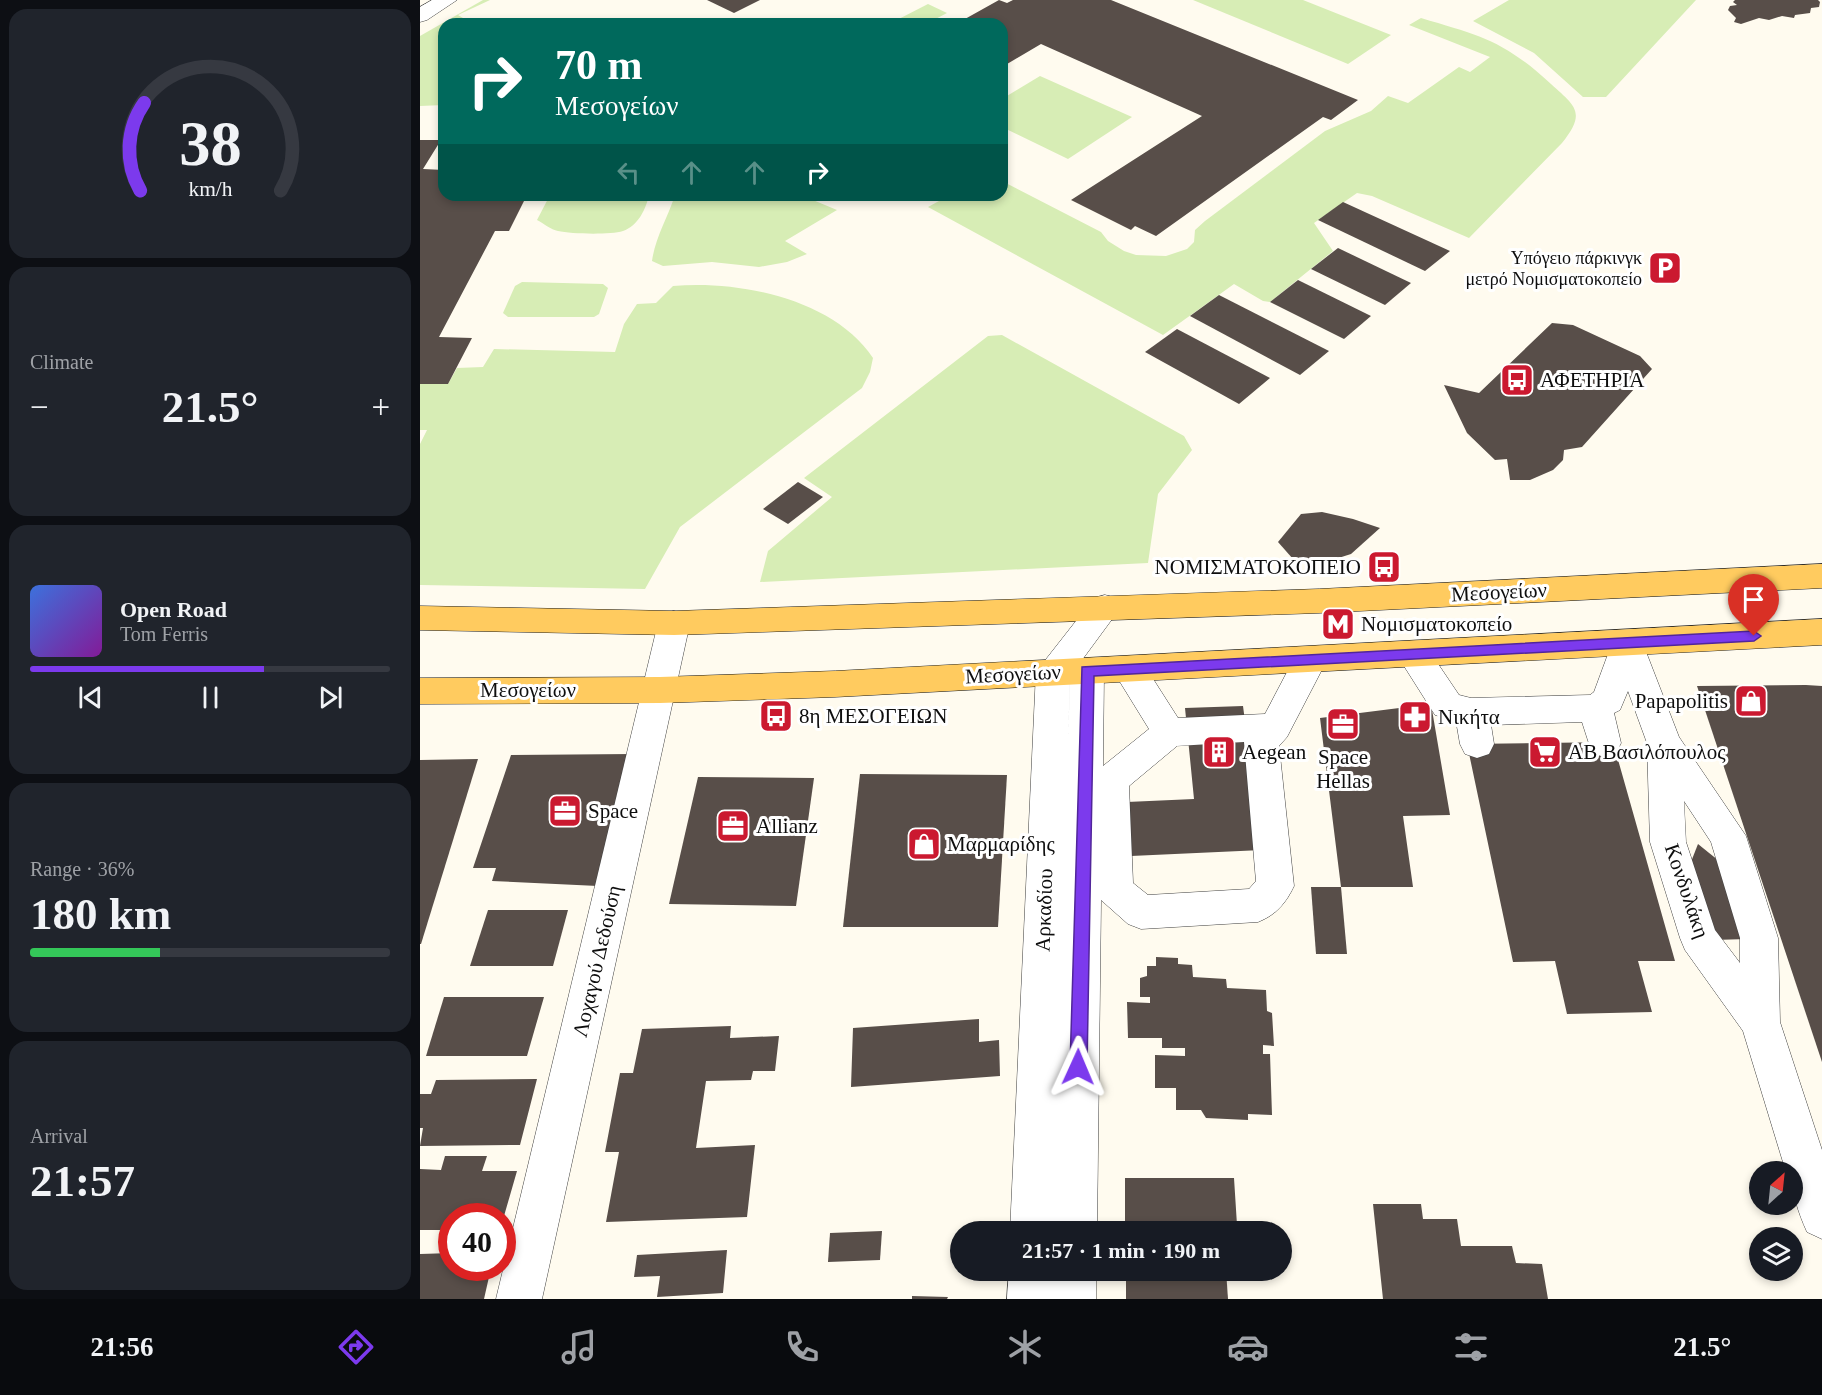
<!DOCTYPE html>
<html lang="en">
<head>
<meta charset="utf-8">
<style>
  body { margin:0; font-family:Georgia,serif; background:#20242c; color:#f1f3f6; height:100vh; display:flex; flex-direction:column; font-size:22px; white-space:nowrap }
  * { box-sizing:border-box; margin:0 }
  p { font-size:20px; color:#9ea1a6 }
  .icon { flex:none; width:33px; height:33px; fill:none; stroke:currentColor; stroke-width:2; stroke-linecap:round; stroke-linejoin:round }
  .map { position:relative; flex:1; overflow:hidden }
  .side { display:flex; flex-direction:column; gap:9px; padding:9px; background:#0d0f14; width:420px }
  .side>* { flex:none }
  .guide { position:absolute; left:18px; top:18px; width:570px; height:183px; border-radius:18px; box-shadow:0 3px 9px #0003; background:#00695c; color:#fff; overflow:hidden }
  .needle { width:39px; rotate:27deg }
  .fabs { position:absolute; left:1329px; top:1161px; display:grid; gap:12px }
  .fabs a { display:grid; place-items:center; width:54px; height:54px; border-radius:50%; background:#171b24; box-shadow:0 3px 9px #0003; font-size:30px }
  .speed { position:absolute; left:18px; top:1203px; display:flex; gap:12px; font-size:30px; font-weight:700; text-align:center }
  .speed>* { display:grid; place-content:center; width:78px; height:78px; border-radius:50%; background:#171b24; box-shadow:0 3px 9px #0003; line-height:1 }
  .speed .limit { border:9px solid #d22; background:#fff; color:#111 }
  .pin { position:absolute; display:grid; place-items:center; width:51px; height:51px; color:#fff; margin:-62px -26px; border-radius:50% 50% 50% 0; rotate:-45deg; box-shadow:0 0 6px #0007 }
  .pin .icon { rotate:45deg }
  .me { position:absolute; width:66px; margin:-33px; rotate:1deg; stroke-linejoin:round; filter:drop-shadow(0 0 4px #0008) }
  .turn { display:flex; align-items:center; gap:21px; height:126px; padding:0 18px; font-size:27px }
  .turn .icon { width:78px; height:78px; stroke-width:2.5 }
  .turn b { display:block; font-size:42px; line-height:51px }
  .lanes { display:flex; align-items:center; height:57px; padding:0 18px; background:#0003; justify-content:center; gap:30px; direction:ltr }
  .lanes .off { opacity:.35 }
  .big { font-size:45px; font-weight:700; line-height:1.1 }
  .side .tile { flex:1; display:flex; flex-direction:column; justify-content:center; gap:9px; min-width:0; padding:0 21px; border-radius:18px; background:#20242c }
  .side .dial { align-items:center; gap:0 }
  .dial svg { height:156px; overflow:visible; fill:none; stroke:#363941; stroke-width:7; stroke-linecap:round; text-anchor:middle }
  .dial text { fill:#f1f3f6; stroke:none }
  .song { display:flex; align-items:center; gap:18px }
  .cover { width:72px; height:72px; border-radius:9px; background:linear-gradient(135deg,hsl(220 70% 55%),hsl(290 70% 35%)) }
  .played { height:6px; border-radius:3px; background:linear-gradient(90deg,#7c3aed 65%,#363941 65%) }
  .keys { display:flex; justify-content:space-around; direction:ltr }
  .heat { display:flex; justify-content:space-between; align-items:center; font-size:33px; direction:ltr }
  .charge { height:9px; border-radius:4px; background:linear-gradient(90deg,#34c759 36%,#363941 0) }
  .trip { position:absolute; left:530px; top:1221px; width:342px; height:60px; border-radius:30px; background:#171b24; box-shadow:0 3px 9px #0003; font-weight:700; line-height:60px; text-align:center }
  .tab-bar { display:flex; height:96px; justify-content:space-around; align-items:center; background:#090b0e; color:#9ea1a6 }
  .tab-bar .icon { width:42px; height:42px }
  .tab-bar .on { color:#7c3aed }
  .tab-bar b { font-size:27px; color:#f1f3f6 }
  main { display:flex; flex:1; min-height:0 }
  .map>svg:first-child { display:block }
</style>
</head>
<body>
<main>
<section class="side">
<div class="tile dial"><svg viewBox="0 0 100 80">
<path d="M14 69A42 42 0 1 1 86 69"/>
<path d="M14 69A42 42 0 0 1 16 24" stroke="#7c3aed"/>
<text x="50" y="56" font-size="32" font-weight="700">38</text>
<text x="50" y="72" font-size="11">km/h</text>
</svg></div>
<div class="tile"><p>Climate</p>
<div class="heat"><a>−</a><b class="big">21.5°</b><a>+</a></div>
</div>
<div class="tile">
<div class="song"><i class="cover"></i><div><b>Open Road</b><p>Tom Ferris</p></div></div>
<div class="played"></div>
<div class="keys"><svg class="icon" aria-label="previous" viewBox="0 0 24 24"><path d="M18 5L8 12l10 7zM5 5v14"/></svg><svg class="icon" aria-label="pause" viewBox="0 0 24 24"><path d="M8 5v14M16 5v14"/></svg><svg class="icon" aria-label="next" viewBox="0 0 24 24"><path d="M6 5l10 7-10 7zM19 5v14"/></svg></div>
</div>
<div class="tile"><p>Range · 36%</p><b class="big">180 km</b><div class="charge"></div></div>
<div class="tile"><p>Arrival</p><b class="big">21:57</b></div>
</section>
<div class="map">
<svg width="1402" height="1299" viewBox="0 0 1402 1299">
  <rect width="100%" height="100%" fill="#fffbef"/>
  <g fill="#d7edb5">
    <path d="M63,0H70L38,15L53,24H24V105L0,106V36Z"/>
    <path d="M773,0H883L971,35L928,64Z"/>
    <path d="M1089,0H1276L1186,97H1163L1114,53L1053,21Z"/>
    <path d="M508,4L527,13L506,24H469Z"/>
    <path d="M1001,18C1061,36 1083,40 1131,84C1155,106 1167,112 1142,143L1049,238L952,196L937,193L894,223L913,251L850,302L843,301L814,284L743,335L508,207L530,195H582V181L681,232L688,241L704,251L716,255L746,256L767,249L774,242L775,230L785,221L905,131L951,111L968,96L988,103L1039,67L1050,72L1070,57L989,25Z"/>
    <path d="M620,76L712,117L648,159L582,127V99Z"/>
    <path d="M130,195H229C226,209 218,226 203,231C190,235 151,234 138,231C131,230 123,223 117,220Z"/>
    <path d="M255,195H381L417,210L365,241L387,254L367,262L339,267L292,262L243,266L232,261C235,238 248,217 255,195Z"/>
    <path d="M102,282L183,284L188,288L179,314L174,317H88L83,313L95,286Z"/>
    <path d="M253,286C319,280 414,299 453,358L450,372L442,388L260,527L225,589L0,585V444L7,430H0V384H28L37,368L63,367L74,349L195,352L204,324L217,304L236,303Z"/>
    <path d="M582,335L764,436L772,450L738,494L728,563L340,582L348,551L412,497L384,478L568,336Z"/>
  </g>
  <g fill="#584e49">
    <path d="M287,0H340L314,13Z"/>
    <path d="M579,0L587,3L593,0H691L938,100L911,120L903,117L736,236L715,226L711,230L651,200L782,116L621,44L582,67V24H536Z"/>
    <path d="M1315,0H1398L1400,2L1399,7L1391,8L1390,13L1375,15L1374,18L1362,16L1349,20L1339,18L1321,24L1314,22L1316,18L1308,10L1310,6L1317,5L1313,2Z"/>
    <path d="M0,140H21L3,169L24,170V195H107L89,231H75L19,337L52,338L28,384H0Z"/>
    <path d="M923,202L1030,251L1005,271L898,220Z"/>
    <path d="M918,248L991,283L965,305L891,269Z"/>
    <path d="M878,280L951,316L924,339L850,302Z"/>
    <path d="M799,295L909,351L880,375L770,316Z"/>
    <path d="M1132,323L1153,325L1220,356L1232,369L1162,447L1144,450L1143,460L1133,470L1110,480H1090L1087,459L1075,460L1047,433L1024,385L1059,393Z"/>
    <path d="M757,329L850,378L819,404L725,352Z"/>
    <path d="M378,482L403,497L368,524L343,509Z"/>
    <path d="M902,512L933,519L960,528L931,554L909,561L873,559L858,542L881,514Z"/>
    <path d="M1386,685L1402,686V1062L1277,686Z"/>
    <path d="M1011,704L1030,815L983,816L993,887H921L900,718Z"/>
    <path d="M823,706L842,850L711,856L707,802L774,799L765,708Z"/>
    <path d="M1193,742L1255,961H1218L1232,1012L1147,1014L1135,961L1093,962L1047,744Z"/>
    <path d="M213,754L178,886L72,881L76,868H53L91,755Z"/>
    <path d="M58,759L1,944H0V760Z"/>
    <path d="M440,774L587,775L578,927H423Z"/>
    <path d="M278,777L394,778L376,906L249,904Z"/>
    <path d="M1278,844L1304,865L1328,939L1293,940L1269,867Z"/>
    <path d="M891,887H921L927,954H896Z"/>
    <path d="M68,910H148L133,966H50Z"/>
    <path d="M736,957L758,958V964L772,965L773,977L806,979L807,988L846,990L847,1011L852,1013L854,1046L843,1045V1054H850L852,1115L828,1114V1120L786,1118L781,1110H756V1088H735V1055L765,1056V1048H742V1038H708L707,1002L730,1003V997H720V978L727,976V966H736Z"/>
    <path d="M24,997H124L107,1056H6Z"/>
    <path d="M559,1019V1042L579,1040L580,1076L431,1087L433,1028Z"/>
    <path d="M311,1026L310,1038L359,1036L355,1071H333L331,1080L286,1081L276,1148L335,1145L327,1217L186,1222L199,1152H185L200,1073H213L222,1029Z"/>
    <path d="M117,1079L100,1145L0,1146L3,1128H0V1094H11L16,1080Z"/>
    <path d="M25,1156H67L62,1171H97L84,1216H32V1230H0V1169L21,1170Z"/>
    <path d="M705,1178H814L817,1225H804V1232H705Z"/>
    <path d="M953,1204H1001L1003,1219H1037L1041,1246H1092L1096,1263L1122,1264L1128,1299H963Z"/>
    <path d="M462,1231L460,1260L408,1262L410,1233Z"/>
    <path d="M307,1250L303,1293L237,1297L240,1276L214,1277L217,1255Z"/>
    <path d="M32,1253V1268H71L64,1299H0V1254Z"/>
    <path d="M706,1270H806L808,1299H706Z"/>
    <path d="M492,1296L528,1297L527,1299H492Z"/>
  </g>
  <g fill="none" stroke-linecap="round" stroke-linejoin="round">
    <defs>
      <g id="minor">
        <path d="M12,0H37L7,20L0,22V7Z"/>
        <path d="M685,595L696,598L701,607L662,660L667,658L679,662L684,671L683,766L729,729L692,669L697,660L709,656L721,660L758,718L845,714L878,651L890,647L902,651L907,660L867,737L859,746L874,886C866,903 856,915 838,922L721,929L708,924L681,900L677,1232H590L616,672L674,598ZM650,674L644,891L650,675ZM824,742L836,881L829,889L728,895L713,883L709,786L757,746Z"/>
        <path d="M254,611L265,614L270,623L122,1299H76L238,623L243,614Z"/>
        <path d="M1207,631L1219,635L1223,644L1259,737L1326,836L1358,938L1360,1022L1402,1150V1239L1387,1232C1378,1212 1372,1194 1372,1172H1366L1323,1031L1265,950L1260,938L1230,842L1227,743L1208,691L1200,710L1194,713L1201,743L1196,753L1184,757L1172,753L1162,722L1071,725L1074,744L1069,754L1057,758L1045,754L1040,744L1036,721L1015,715L977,655L982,646L994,642L1006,646L1039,695L1051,698L1170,695L1174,692L1195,635ZM1264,801L1291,842L1320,938V963L1295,930L1266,842Z"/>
        <path d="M589,1270H676V1299H587Z"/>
      </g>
      <g id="major">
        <path d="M1402,564V588L899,613L254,635L0,630V606L254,611L899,589Z"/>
        <path d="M1402,619V645L415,697L240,703L0,704V678L240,677L415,671Z"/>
      </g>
    </defs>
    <use href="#minor" stroke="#414141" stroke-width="1"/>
    <use href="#major" stroke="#1f1f1f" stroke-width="1"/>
    <use href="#minor" fill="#fff" fill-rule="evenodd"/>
    <use href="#major" fill="#ffcb5f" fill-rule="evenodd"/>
  </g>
  <path fill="#7c3aed" stroke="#51269a" stroke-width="1.5" d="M1334,631L1341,636L1334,641L674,676L667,1067L664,1073L658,1075L653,1073L650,1067L662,667Z"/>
  <defs>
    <symbol id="parking-square" viewBox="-11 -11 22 22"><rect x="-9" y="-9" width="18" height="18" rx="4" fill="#cb1930" stroke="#fff"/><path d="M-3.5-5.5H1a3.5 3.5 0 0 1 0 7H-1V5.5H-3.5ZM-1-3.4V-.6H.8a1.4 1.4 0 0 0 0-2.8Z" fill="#fff"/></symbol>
    <symbol id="bus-square" viewBox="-11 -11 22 22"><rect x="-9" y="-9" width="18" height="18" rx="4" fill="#cb1930" stroke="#fff"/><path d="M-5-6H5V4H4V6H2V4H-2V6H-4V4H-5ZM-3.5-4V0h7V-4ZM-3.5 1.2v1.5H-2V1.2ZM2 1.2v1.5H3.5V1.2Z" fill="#fff"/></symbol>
    <symbol id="metro-square" viewBox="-11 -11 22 22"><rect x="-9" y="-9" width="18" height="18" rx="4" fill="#cb1930" stroke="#fff"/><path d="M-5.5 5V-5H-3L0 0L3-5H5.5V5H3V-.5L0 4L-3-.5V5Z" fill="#fff"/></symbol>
    <symbol id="shop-square" viewBox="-11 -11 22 22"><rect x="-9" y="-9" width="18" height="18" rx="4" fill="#cb1930" stroke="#fff"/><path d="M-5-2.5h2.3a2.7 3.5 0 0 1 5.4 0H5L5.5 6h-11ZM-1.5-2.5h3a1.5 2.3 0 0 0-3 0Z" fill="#fff"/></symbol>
    <symbol id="pharmacy-square" viewBox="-11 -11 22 22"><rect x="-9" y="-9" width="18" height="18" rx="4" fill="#cb1930" stroke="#fff"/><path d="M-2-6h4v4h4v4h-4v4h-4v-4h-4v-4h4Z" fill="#fff"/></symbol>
    <symbol id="office-square" viewBox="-11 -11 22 22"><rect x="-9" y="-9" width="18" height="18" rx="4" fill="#cb1930" stroke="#fff"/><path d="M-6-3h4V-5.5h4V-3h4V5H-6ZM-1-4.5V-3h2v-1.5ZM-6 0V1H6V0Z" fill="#fff"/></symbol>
    <symbol id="building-square" viewBox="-11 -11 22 22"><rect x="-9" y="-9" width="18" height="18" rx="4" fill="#cb1930" stroke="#fff"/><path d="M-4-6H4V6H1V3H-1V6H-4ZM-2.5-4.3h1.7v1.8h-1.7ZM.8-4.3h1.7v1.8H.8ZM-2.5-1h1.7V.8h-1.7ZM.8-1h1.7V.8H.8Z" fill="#fff"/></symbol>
    <symbol id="supermarket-square" viewBox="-11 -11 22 22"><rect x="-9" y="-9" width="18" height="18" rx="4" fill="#cb1930" stroke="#fff"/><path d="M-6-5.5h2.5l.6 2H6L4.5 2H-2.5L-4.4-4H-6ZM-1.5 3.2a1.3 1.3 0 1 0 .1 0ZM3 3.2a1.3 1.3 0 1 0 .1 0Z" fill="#fff"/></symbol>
  </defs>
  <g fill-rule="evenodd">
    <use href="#parking-square" x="1226" y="249" width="38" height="38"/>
    <use href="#bus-square" x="1078" y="361" width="38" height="38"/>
    <use href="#bus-square" x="945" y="548" width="38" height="38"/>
    <use href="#metro-square" x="899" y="605" width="38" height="38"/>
    <use href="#shop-square" x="1312" y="682" width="38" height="38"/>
    <use href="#bus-square" x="337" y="697" width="38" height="38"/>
    <use href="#pharmacy-square" x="976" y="698" width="38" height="38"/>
    <use href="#office-square" x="904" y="705" width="38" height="38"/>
    <use href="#building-square" x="780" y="733" width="38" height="38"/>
    <use href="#supermarket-square" x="1106" y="733" width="38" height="38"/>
    <use href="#office-square" x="126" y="792" width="38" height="38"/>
    <use href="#office-square" x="294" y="807" width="38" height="38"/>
    <use href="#shop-square" x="485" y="825" width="38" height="38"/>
  </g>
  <g text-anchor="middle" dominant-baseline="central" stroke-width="6" stroke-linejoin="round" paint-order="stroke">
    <g font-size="18" fill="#0e0e0e" stroke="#fff" text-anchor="end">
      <text x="1222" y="258">Υπόγειο πάρκινγκ<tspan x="1222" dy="21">μετρό Νομισματοκοπείο</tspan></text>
    </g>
    <g font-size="21" fill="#0e0e0e" stroke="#fff" text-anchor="start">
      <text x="1120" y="380">ΑΦΕΤΗΡΙΑ</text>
      <text x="941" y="567" text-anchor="end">ΝΟΜΙΣΜΑΤΟΚΟΠΕΙΟ</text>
      <text x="941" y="624">Νομισματοκοπείο</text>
      <text x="1308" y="701" text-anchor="end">Papapolitis</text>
      <text x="379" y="716">8η ΜΕΣΟΓΕΙΩΝ</text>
      <text x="1018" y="717">Νικήτα</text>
      <text x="822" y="752">Aegean</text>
      <text x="1148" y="752">ΑΒ Βασιλόπουλος</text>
      <text x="923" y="757" text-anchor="middle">Space<tspan x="923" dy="24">Hellas</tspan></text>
      <text x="168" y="811">Space</text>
      <text x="336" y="826">Allianz</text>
      <text x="527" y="844">Μαρμαρίδης</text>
    </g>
    <g font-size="21" fill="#0e0e0e" stroke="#fff">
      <text transform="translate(1079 592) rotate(-3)">Μεσογείων</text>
      <text transform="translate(593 674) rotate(-3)">Μεσογείων</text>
      <text x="108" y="690">Μεσογείων</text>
      <text transform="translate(1267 891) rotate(71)">Κονδυλάκη</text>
      <text transform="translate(624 910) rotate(-88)">Αρκαδίου</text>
      <text transform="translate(177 961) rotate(-77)">Λοχαγού Δεδούση</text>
    </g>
  </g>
</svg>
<div class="fabs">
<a><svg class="needle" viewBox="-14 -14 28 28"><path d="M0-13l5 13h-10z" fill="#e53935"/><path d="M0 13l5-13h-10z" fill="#9ea1a6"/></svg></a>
<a><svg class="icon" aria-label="layers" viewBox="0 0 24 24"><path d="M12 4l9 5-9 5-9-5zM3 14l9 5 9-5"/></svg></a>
</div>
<div class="speed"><div class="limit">40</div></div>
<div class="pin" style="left:1334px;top:636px;background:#d93025"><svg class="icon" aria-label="arrive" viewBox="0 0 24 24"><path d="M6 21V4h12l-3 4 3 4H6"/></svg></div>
<svg class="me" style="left:658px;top:1067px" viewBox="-20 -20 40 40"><path d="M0-17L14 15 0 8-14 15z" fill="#7c3aed" stroke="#fff" stroke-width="4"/></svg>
<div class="trip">21:57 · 1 min · 190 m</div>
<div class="guide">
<div class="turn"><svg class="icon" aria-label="right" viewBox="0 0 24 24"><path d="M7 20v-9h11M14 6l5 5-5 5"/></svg><div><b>70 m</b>Μεσογείων</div></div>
<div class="lanes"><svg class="icon off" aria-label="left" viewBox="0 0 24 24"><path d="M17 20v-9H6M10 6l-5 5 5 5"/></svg><svg class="icon off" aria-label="ahead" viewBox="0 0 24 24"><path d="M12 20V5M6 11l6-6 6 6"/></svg><svg class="icon off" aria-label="ahead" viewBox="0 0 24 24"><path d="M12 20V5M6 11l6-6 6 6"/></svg><svg class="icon" aria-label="right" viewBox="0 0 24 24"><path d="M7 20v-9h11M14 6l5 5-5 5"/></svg></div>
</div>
</div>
</main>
<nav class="tab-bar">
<b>21:56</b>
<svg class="icon on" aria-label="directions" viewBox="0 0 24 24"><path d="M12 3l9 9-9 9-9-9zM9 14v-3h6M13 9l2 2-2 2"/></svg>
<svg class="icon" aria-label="music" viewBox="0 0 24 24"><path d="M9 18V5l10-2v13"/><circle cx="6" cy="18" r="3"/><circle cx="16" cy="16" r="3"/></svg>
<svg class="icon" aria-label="phone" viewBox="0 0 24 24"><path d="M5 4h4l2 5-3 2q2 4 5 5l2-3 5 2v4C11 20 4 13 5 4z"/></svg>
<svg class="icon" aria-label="climate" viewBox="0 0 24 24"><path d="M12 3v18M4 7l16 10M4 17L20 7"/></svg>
<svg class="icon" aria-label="car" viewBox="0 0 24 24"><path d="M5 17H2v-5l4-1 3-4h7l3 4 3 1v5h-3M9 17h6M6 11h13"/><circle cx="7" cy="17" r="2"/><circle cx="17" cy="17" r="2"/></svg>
<svg class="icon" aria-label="filters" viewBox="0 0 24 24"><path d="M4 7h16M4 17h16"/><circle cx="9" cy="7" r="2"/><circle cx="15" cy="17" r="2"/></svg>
<b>21.5°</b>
</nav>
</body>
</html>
